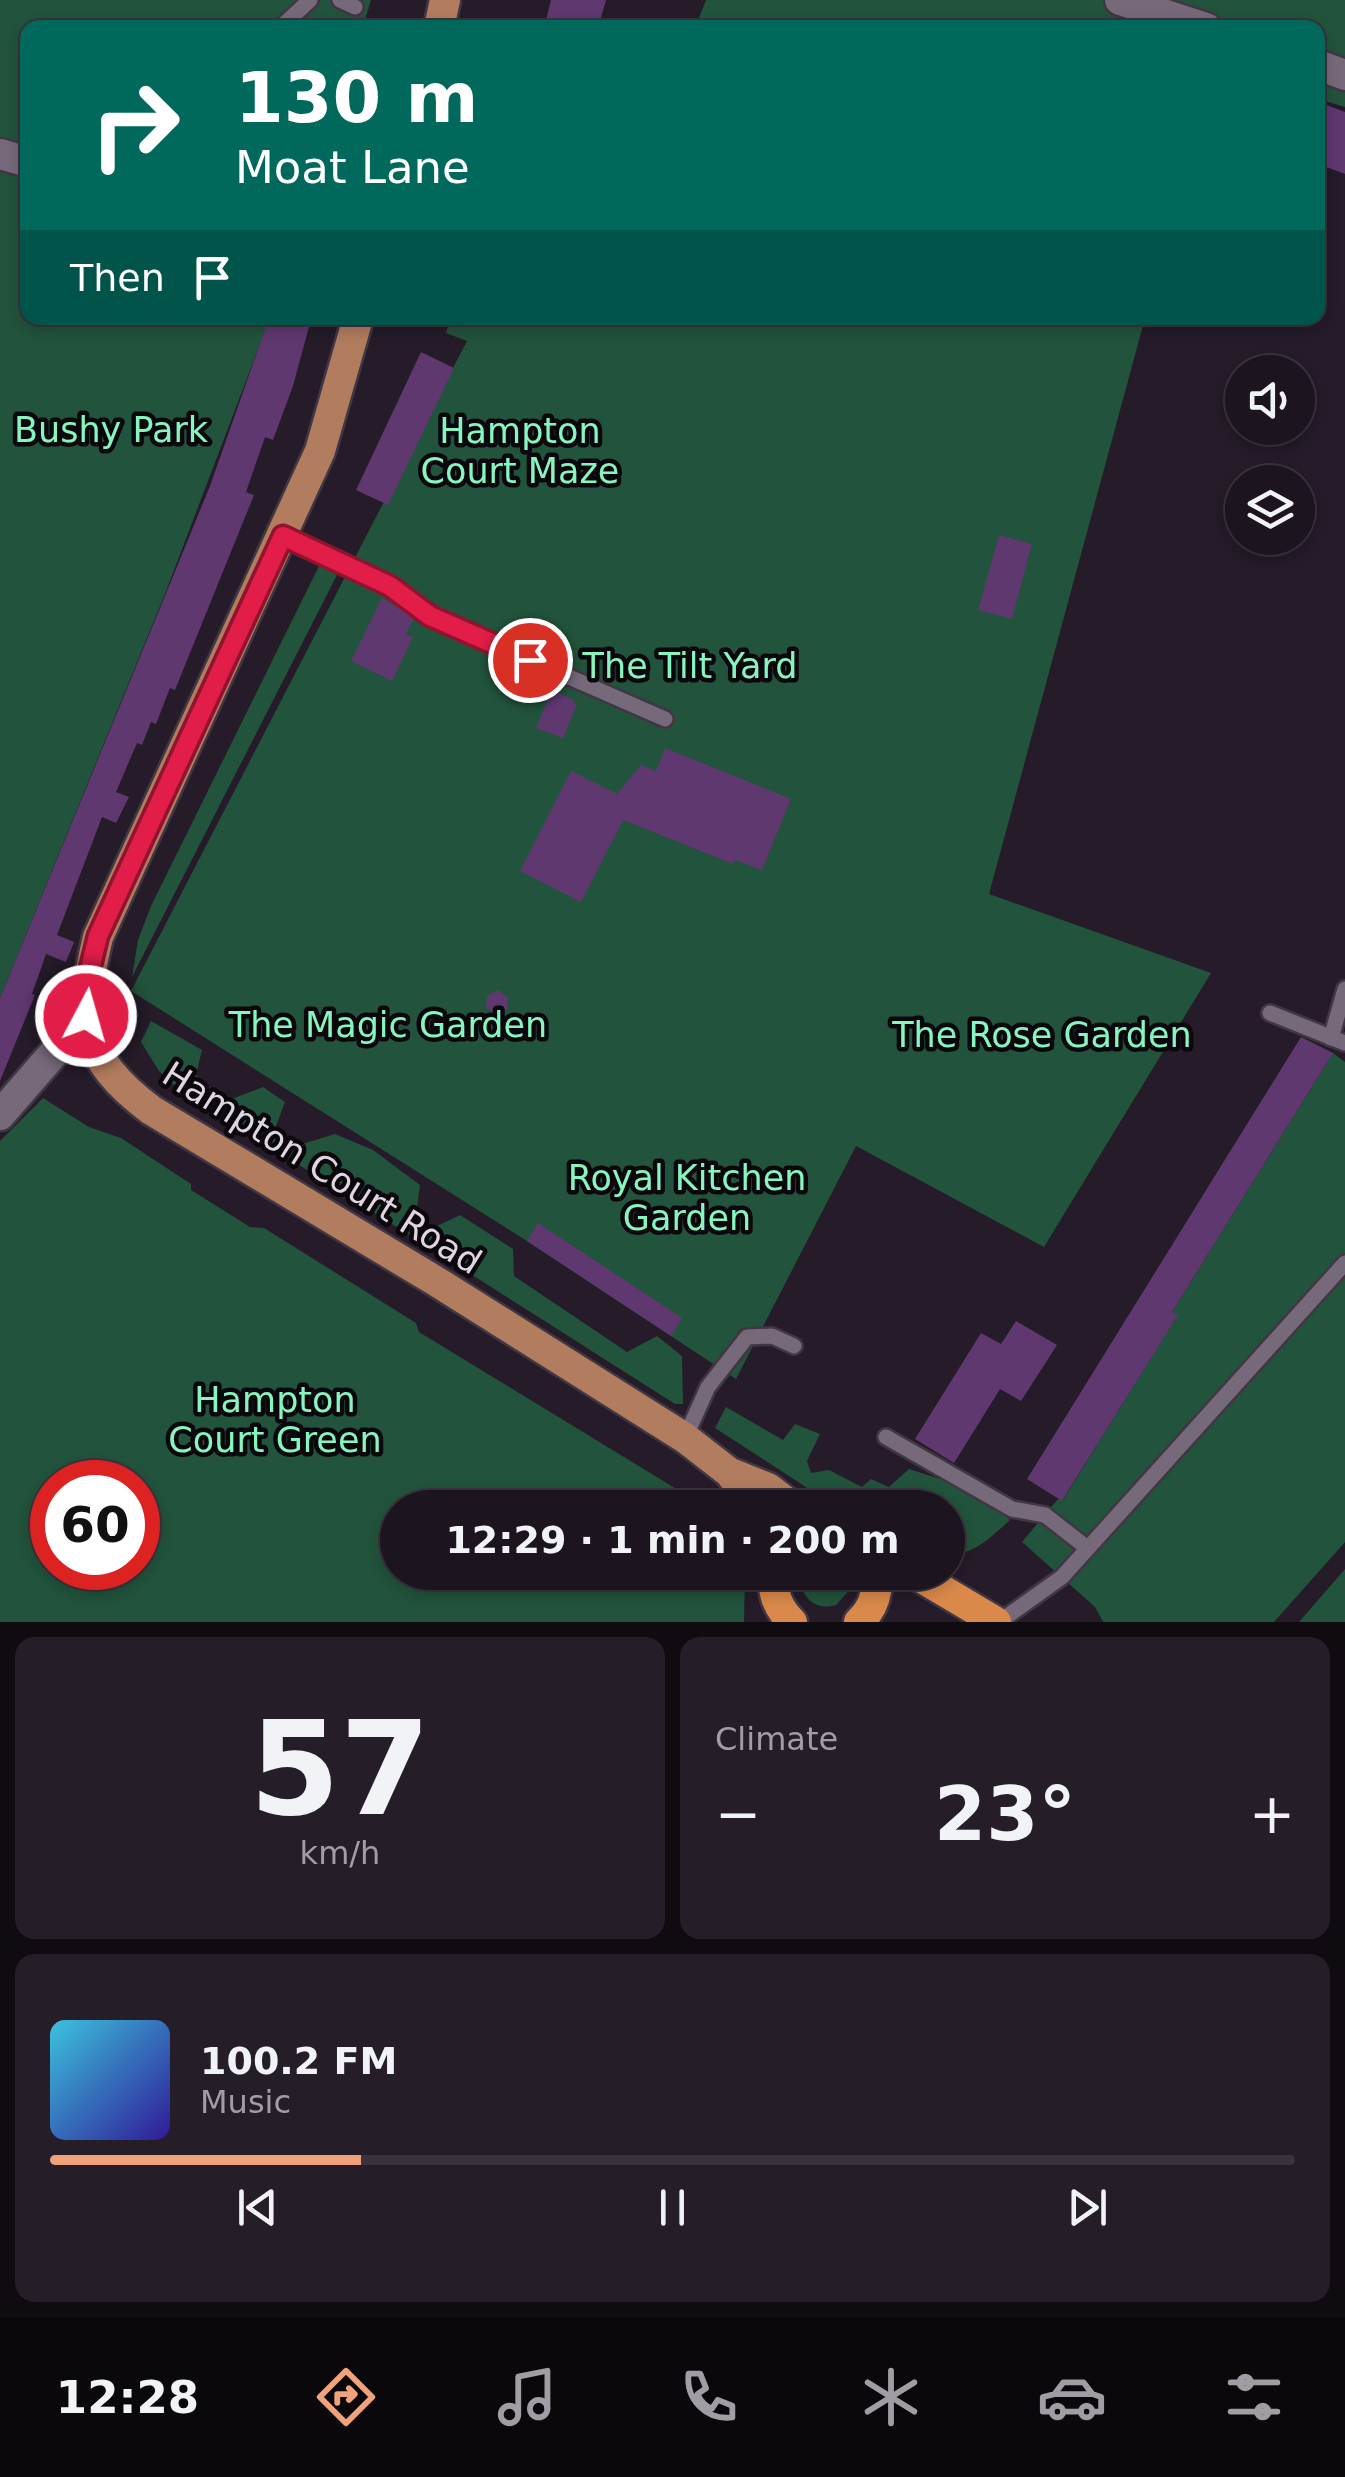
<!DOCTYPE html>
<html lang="en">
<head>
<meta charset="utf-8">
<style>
  body { margin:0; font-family:"DejaVu Sans",sans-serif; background:#251d28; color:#f1f3f6; height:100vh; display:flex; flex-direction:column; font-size:38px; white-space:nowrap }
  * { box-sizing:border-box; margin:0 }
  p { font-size:32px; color:#a09ea4 }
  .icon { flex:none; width:55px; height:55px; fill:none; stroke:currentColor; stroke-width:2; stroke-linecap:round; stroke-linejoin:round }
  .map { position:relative; height:1622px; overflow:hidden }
  .drawer { display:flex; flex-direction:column; gap:15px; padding:15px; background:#0f0b11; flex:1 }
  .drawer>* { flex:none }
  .guide { position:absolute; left:20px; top:20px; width:1305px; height:305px; border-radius:20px; box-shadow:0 5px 15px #0003,0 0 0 2px #3a333d; background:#00695c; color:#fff; overflow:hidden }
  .controls { position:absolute; left:1225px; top:355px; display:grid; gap:20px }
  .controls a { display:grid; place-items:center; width:90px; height:90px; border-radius:50%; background:#1c141f; box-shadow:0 5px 15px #0003,0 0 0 2px #3a333d; font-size:50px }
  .speed { position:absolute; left:30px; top:1460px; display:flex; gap:20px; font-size:50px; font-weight:700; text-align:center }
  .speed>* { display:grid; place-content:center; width:130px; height:130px; border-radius:50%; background:#1c141f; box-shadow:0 5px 15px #0003,0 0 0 2px #3a333d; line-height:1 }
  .speed .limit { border:15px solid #d22; background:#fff; color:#111 }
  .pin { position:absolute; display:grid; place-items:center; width:85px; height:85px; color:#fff; margin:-42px; border:5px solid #fff; border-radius:50%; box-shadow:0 2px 10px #0007 }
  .me { position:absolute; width:110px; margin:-55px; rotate:6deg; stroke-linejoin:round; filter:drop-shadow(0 0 8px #0008) }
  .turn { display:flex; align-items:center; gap:35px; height:210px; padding:0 50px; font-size:45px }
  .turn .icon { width:130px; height:130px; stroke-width:2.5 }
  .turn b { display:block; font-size:70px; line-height:85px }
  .then { display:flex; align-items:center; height:95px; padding:0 50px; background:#0003; gap:20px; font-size:38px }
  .big { font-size:75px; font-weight:700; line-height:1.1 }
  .drawer .card { flex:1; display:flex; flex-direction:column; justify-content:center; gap:15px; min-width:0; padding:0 35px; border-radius:20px; background:#251d28 }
  .drawer .dial { align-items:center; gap:0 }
  .dial b { font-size:130px; line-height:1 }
  .song { display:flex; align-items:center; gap:30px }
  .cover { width:120px; height:120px; border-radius:15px; background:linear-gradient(135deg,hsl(190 70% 55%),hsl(250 70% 35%)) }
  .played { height:10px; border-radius:5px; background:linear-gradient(90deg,#f0a27a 25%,#3a333d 25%) }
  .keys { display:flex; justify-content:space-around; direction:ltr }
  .heat { display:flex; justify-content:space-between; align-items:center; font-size:55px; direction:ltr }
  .drawer .tiles { flex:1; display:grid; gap:15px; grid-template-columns:1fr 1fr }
  .card:last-child { grid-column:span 2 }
  .trip { position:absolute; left:380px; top:1490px; width:585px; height:100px; border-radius:50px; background:#1c141f; box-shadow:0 5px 15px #0003,0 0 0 2px #3a333d; font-weight:700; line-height:100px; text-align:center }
  .tabs { display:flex; height:160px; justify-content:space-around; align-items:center; background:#0b080c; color:#a09ea4 }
  .tabs .icon { width:70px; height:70px }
  .tabs .active { color:#f0a27a }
  .tabs b { font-size:45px; color:#f1f3f6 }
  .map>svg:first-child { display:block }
</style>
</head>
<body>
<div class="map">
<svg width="1345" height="1622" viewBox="0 0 1345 1622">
  <rect width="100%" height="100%" fill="#251b29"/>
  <g fill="#22533c" fill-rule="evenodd">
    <path d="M0,0H371L363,27L28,28V318H270L165,594L0,998Z"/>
    <path d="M706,0H1345V107L1318,99V28H695Z"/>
    <path d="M450,318H1145L989,894L1211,973L1044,1247L856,1146L736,1379L527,1241L131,991L467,341L446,333Z"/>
    <path d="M320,564L337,575L132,977L138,940L151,906Z"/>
    <path d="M151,1021L202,1050L196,1075L226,1101L263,1087L285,1102L276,1126L299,1145L335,1134L373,1150L420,1185L416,1215L433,1228L460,1215L513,1249L514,1276L627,1352L657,1336L682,1356L683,1404H675L175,1086L159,1071L141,1042Z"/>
    <path d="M1333,1053L1345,1062V1542L1274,1622H1103L1095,1607L1022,1542L1058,1499L1063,1500L1177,1316L1172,1312Z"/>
    <path d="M43,1098L89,1127L121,1138L191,1184V1190L250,1227L264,1228L416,1323L419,1332L706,1507L398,1508V1572L745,1573L744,1622H0V1141ZM52,1482H138V1568H52Z"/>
    <path d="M726,1407L783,1440L795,1424L820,1434L807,1461L811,1473L829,1470L862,1487L871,1479L889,1487L909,1469L968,1488L1010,1520C990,1538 975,1554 948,1555V1508L840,1507L832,1504L715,1428Z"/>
    <path d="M1345,1569V1622H1299Z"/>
    <path d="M847,1573V1593L836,1605C821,1609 810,1605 803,1591L804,1573Z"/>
  </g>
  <g fill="#5f3870">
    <path d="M551,0H606L598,28H544Z"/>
    <path d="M1318,102L1345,112V174L1318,164Z"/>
    <path d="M269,318H306L305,323H310L293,386L273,440L265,437L246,492L254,495L175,690L170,688L156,724L151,722L142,745L137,743L116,792L129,797L116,823L102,817L57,935L74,942L66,962L46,954L32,994L35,995L0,1081V998L210,486Z"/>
    <path d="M421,352L454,368L388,505L356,490Z"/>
    <path d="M999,535L1032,544L1012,619L978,610Z"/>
    <path d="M382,598L414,618L406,634L413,637L392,681L351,661Z"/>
    <path d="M552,690L574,700L573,703L577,704L563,738L536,728Z"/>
    <path d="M665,748L791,799L762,870L735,860L733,864L623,820L581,902L520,871L571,771L617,794L641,765L656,771Z"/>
    <path d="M497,990L508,997L507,1010L497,1014L486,1008L487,996Z"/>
    <path d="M1301,1037L1333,1053L1172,1312L1178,1315L1062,1501L1027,1479Z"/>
    <path d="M538,1223L682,1318L671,1336L527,1241Z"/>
    <path d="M1016,1321L1057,1345L1021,1401L1000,1389L954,1463L915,1439L981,1333L1001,1344Z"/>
  </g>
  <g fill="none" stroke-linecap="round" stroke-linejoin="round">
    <defs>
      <g id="lane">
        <path d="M340,0L355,7"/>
        <path d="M280,28L310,0"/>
        <path d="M283,536L390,586L430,616L665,719"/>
        <path d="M1270,1013L1345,1043"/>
        <path d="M1331,1038L1345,989"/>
        <path d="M886,1437L1012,1509L1045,1515L1086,1547"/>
        <path d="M685,1438L708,1387L747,1337L772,1336L794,1346"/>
        <path d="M999,1622L1062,1577L1345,1263"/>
      </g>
      <g id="street">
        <path d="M1120,0L1206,28"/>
        <path d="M1318,65L1345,75"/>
        <path d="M0,154L28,162"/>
        <path d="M0,1115L86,1016"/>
      </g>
      <g id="primary">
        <path d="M439,28L445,0"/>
        <path d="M358,318L320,451L98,937C79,1017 80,1057 151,1110L434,1280L685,1438L730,1473L756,1508"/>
        <path d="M733,1474L768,1488L794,1508"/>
      </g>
      <g id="highway">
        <path d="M774,1572C772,1593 777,1607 792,1622"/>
        <path d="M912,1572L996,1622"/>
        <path d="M859,1622C873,1609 879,1592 876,1572"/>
      </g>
    </defs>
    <use href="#lane" stroke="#403743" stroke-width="20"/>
    <use href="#street" stroke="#403743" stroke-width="35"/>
    <use href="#primary" stroke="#403743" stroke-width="35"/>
    <use href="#highway" stroke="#403743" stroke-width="35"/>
    <use href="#lane" stroke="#76697a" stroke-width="15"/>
    <use href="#street" stroke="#76697a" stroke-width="30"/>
    <use href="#primary" stroke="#b27c5e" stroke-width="30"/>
    <use href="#highway" stroke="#da894b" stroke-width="30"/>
  </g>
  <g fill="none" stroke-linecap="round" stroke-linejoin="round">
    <defs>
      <path id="route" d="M86,1016L88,977L98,936L283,536L390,586L430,616L530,660"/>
    </defs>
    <use href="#route" stroke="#92132f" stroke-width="25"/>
    <use href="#route" stroke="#e11d48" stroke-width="18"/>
  </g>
  <g text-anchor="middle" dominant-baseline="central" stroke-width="9" stroke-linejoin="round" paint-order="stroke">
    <g font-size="35" fill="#85f6c0" stroke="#0c070d">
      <text x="111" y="430">Bushy Park</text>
      <text x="520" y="431">Hampton<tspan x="520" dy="40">Court Maze</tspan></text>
      <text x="690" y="666">The Tilt Yard</text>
      <text x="388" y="1025">The Magic Garden</text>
      <text x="1042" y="1035">The Rose Garden</text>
      <text x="687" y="1178">Royal Kitchen<tspan x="687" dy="40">Garden</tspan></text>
      <text x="275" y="1400">Hampton<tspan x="275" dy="40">Court Green</tspan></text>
    </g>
    <g font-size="35" fill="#ded7e1" stroke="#0c070d">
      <text transform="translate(322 1168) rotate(32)">Hampton Court Road</text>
    </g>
  </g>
</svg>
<div class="controls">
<a><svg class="icon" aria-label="sound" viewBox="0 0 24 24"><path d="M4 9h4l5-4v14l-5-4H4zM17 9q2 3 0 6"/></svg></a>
<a><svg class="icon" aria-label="layers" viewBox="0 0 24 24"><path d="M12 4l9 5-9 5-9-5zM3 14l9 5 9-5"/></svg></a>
</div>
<div class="speed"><div class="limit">60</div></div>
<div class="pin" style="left:530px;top:660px;background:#d93025"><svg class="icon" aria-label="arrive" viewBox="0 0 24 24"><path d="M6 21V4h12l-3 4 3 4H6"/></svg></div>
<svg class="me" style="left:86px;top:1016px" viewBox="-20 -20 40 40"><circle r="17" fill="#e11d48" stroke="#fff" stroke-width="3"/><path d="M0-11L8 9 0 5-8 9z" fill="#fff"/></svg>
<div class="trip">12:29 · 1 min · 200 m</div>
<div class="guide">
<div class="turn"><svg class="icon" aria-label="right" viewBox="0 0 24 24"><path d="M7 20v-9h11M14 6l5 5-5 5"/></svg><div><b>130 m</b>Moat Lane</div></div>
<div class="then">Then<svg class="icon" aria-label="arrive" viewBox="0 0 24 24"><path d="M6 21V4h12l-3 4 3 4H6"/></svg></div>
</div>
</div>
<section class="drawer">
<div class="tiles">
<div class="card dial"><b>57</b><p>km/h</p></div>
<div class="card"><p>Climate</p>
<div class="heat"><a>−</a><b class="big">23°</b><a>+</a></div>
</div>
<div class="card">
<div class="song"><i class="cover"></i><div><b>100.2 FM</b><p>Music</p></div></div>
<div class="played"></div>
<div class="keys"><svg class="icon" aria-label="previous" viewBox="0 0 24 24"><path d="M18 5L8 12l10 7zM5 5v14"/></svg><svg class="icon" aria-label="pause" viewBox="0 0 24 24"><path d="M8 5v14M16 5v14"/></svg><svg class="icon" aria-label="next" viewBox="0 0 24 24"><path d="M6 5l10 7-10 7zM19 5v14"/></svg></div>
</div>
</div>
</section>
<nav class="tabs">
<b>12:28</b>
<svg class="icon active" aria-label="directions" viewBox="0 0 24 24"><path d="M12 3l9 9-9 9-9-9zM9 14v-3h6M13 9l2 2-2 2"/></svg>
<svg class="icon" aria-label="music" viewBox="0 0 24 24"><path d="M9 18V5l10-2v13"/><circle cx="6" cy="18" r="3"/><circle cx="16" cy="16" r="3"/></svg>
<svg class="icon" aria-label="phone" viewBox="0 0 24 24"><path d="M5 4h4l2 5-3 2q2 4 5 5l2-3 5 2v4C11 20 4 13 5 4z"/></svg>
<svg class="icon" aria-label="climate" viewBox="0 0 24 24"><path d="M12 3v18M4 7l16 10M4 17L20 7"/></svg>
<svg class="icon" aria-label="car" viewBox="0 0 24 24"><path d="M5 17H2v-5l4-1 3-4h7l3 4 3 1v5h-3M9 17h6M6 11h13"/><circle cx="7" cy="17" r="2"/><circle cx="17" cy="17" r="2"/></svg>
<svg class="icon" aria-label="filters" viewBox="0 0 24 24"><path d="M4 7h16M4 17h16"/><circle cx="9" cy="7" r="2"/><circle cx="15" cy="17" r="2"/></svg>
</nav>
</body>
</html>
